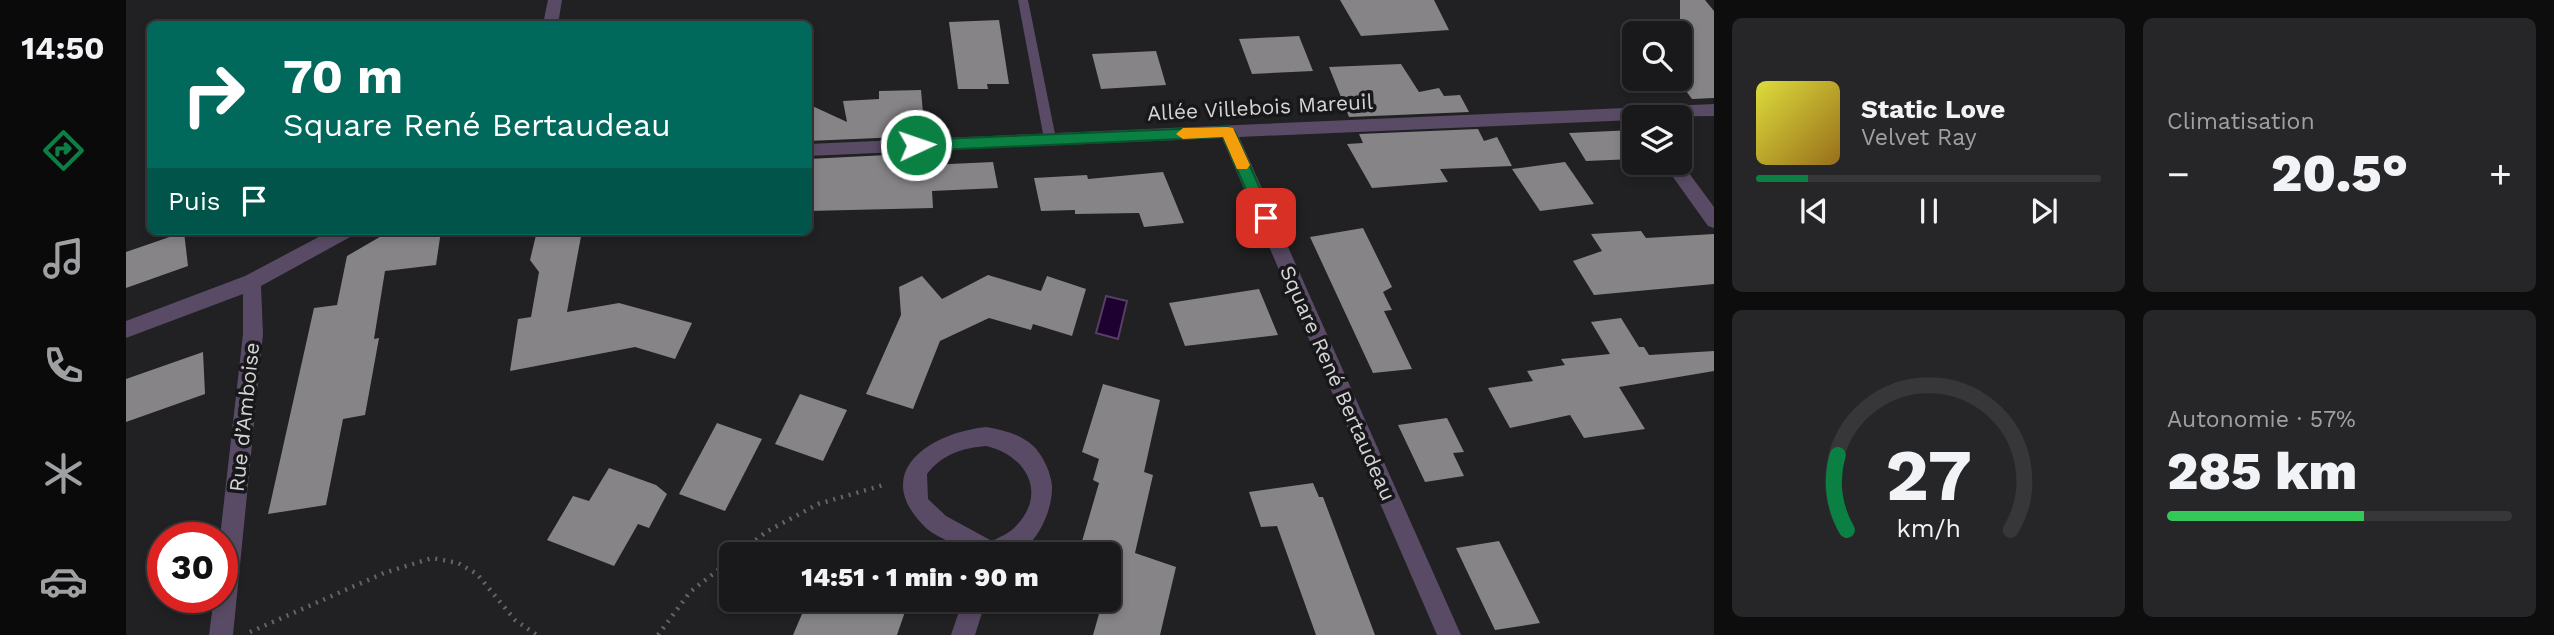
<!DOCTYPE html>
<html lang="fr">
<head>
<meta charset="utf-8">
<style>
  body { margin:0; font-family:"Work Sans",sans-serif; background:#262527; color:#f1f3f6; height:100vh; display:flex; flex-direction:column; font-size:26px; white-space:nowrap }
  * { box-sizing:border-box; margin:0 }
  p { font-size:23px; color:#9fa0a2 }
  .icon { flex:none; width:38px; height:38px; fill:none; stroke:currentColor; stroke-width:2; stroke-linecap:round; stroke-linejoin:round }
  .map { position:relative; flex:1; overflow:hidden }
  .sheet { display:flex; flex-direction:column; gap:18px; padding:18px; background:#0e0d0e; width:840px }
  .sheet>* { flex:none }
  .hud { position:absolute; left:21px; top:21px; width:665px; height:214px; border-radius:10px; box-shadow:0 4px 10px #0003,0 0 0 2px #373739; background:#00695c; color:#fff; overflow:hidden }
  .buttons { position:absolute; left:1496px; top:21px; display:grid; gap:14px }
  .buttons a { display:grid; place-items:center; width:70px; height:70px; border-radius:10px; background:#19181a; box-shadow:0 4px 10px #0003,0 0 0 2px #373739; font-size:35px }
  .speed { position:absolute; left:21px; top:522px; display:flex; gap:14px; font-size:35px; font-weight:700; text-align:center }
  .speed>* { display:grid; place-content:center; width:91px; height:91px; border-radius:50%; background:#19181a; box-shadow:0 4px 10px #0003,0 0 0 2px #373739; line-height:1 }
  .speed .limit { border:10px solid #d22; background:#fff; color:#111 }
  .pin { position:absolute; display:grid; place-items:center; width:60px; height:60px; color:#fff; margin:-30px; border-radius:14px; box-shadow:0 4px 10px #0006 }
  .me { position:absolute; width:77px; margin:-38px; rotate:87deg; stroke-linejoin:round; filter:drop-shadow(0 0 5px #0008) }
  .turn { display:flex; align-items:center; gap:24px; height:147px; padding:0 21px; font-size:32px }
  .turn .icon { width:91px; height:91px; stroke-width:2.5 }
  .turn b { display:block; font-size:49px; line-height:60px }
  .then { display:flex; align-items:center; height:66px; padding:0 21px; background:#0003; gap:14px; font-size:26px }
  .big { font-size:52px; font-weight:800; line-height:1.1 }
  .sheet .widget { flex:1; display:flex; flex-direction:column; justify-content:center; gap:10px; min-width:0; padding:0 24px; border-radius:10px; background:#262527 }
  .sheet .dial { align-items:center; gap:0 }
  .dial svg { height:182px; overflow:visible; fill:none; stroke:#373739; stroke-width:7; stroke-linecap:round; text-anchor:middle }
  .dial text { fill:#f1f3f6; stroke:none }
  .song { display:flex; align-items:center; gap:21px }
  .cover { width:84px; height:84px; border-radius:10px; background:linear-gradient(135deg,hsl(60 70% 55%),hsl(40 70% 35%)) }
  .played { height:7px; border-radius:4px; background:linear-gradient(90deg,#0b8043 15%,#373739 15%) }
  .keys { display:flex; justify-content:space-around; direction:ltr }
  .heat { display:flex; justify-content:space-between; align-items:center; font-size:38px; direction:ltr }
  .charge { height:10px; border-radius:5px; background:linear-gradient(90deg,#34c759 57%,#373739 0) }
  .sheet .tiles { flex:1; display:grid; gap:18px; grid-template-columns:repeat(2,1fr) }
  .trip { position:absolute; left:593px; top:542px; width:402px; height:70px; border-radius:10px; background:#19181a; box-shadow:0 4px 10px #0003,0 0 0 2px #373739; font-weight:800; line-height:70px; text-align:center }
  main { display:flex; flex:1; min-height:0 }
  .tab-bar { display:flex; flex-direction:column; width:126px; justify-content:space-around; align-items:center; background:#0a0a0a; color:#9fa0a2 }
  .tab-bar .icon { width:49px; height:49px }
  .tab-bar .selected { color:#0b8043 }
  .tab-bar b { font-size:32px; color:#f1f3f6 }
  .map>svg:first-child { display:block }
</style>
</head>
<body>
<main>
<nav class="tab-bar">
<b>14:50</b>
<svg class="icon selected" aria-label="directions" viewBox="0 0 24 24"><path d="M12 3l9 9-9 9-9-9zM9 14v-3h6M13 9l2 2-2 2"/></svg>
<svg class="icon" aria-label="music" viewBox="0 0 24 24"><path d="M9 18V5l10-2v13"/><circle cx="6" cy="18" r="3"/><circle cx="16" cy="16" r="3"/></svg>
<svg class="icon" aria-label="phone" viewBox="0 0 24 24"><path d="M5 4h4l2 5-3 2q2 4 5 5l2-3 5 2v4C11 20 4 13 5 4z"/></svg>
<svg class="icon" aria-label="climate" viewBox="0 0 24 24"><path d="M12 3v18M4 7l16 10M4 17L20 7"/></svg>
<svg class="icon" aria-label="car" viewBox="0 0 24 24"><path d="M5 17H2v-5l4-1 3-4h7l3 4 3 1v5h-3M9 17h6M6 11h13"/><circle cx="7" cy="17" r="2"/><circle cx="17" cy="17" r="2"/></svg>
</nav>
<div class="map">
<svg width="1588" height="635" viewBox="0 0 1588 635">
  <rect width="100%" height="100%" fill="#212022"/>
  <path fill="#1e0031" stroke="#553f62" stroke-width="2" d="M980,296L1001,301L992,339L970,333Z"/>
  <g fill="#868487">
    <path d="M1214,0H1308L1323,30L1235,36Z"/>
    <path d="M1554,0H1579L1588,11V98L1566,99L1554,83Z"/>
    <path d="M873,20L883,84H861L862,89H832L823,22Z"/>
    <path d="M1173,36L1187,71L1126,74L1113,39Z"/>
    <path d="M1030,51L1040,85L975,89L966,54Z"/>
    <path d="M1275,64L1293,92L1313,88L1318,96L1334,95L1343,112L1223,117L1203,67Z"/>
    <path d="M795,90L799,136L682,141V104L721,122L717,101L753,99V91Z"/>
    <path d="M1352,129L1358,141L1371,137L1386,166L1314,169L1322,182L1246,188L1221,144L1237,143L1233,134Z"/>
    <path d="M1508,130V159L1460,161L1443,133Z"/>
    <path d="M801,153L802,165L867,162L872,188L806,191L807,208L682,211V159Z"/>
    <path d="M1439,162L1468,204L1414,211L1386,169Z"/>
    <path d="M1037,172L1058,223L1018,227L1013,213L949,214V210L915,211L908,178L961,175L962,179Z"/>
    <path d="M1237,228L1266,287L1257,292L1266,310L1258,311L1286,369L1247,373L1184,237Z"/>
    <path d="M264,231H315L310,265L259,271L248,339L253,338L239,415L217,419L200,505L142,514L188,308L211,305L221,256Z"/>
    <path d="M411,231H456L441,312L493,303L566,323L549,359L509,347L384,371L392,319L405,317L413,272L404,260Z"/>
    <path d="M1515,231L1520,238L1588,234V284L1468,295L1447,261L1476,251L1465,234Z"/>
    <path d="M58,232L62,266L0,288V252Z"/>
    <path d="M862,275L915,291L921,276L960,289L946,336L907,324L905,330L863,318L814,341L787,409L740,394L775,315L773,287L796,276L816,299Z"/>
    <path d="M1133,289L1152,335L1059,346L1043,303Z"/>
    <path d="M1495,318L1513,347H1518L1523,355L1588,351V371L1493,387L1519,429L1458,438L1444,415L1384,428L1362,388L1407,381L1401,371L1439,365L1435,359L1484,354L1465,322Z"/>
    <path d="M77,352L79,394L0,422V379Z"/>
    <path d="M977,384L1034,400L1018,472L1027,475L1009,553L1050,567L1034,635H967L977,600H984V578L990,555H952L973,483L967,480L973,459L956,452Z"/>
    <path d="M674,394L721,410L697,461L649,444Z"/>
    <path d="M1321,418L1338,452L1327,453L1338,476L1299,482L1272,425Z"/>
    <path d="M591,423L636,439L599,511L553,494Z"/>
    <path d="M483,468L530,485L541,494L523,528L512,524L488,566L421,540L447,496L463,501Z"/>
    <path d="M1187,483L1193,497H1197L1249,635H1190L1151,526L1135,527L1123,492Z"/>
    <path d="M1373,541L1414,623L1369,630L1330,548Z"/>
    <path d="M682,600H783L771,635H667Z"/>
  </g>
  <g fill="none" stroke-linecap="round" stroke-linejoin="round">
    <g stroke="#656466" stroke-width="4.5" stroke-dasharray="2 6" stroke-linecap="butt">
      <path d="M611,555L640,532L692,504L761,484"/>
      <path d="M124,632L258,573L306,558L332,563L351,574L389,620L411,635"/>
      <path d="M532,635L564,592L606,559"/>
    </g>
    <path fill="#594b65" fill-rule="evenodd" d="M892,0H902L930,139L924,144L918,139Z"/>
    <g fill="#594b65" fill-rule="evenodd">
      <path d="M422,0H436L432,24H417Z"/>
      <path d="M1588,104V116L1508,117V120L1113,137L1335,635H1311L1096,138L682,156V144Z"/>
      <path d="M1554,161L1588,207V228L1582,226L1537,163Z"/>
      <path d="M204,231H229L226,236L135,286L137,334L107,635H83L88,597H96L94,537L117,334V294L0,338V321L119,276Z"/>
      <path d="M860,427C876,430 892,433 905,444C916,453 925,472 926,486C927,510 910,550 884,555C863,558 845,554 828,544C818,539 808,535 800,528C743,473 803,433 860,427ZM860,446C900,455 922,493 890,526C884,533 874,537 866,541L820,516L802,499L801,474C816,454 837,448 860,446Z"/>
      <path d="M837,600H860L849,635H825Z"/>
    </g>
  </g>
  <path fill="#0b8043" stroke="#07532c" stroke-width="2" d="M1102,127L1109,132L1147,218L1145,222H1134L1097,137L790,151L783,145L790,140Z"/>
  <path fill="#f59e0b" d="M1102,127L1107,128L1124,165L1121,169H1111L1097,137L1057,139L1050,134L1057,128Z"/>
  <g text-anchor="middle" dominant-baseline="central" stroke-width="7" stroke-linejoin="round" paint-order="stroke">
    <g font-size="21" fill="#d4d3d5" stroke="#181719">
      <text transform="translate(1134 107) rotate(-3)">Allée Villebois Mareuil</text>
      <text transform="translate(1212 383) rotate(66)">Square René Bertaudeau</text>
      <text transform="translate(118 417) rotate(-84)">Rue d’Amboise</text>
    </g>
  </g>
</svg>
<div class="buttons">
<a><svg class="icon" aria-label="search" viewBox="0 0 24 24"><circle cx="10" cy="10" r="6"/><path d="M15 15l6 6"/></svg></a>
<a><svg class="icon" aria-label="layers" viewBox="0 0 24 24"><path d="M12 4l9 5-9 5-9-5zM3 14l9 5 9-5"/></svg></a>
</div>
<div class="speed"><div class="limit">30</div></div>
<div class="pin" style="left:1140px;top:218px;background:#d93025"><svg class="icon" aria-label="arrive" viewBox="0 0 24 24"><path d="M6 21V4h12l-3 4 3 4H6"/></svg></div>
<svg class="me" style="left:790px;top:145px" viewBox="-20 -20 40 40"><circle r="17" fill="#0b8043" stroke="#fff" stroke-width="3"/><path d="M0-11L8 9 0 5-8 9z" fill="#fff"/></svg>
<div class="trip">14:51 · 1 min · 90 m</div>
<div class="hud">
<div class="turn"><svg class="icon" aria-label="right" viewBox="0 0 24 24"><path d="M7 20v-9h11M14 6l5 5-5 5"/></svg><div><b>70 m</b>Square René Bertaudeau</div></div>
<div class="then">Puis<svg class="icon" aria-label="arrive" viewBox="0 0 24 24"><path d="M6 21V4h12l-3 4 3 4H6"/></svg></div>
</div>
</div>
<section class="sheet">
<div class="tiles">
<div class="widget">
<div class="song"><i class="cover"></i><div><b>Static Love</b><p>Velvet Ray</p></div></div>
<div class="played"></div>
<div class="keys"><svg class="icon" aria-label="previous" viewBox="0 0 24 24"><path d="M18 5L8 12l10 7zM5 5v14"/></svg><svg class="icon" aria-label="pause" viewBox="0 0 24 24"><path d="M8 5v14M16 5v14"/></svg><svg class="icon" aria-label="next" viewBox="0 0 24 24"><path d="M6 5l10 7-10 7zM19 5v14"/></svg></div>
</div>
<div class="widget"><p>Climatisation</p>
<div class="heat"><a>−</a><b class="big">20.5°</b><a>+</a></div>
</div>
<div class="widget dial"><svg viewBox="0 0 100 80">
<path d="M14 69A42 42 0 1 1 86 69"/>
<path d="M14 69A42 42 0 0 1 10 36" stroke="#0b8043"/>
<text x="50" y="56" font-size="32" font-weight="700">27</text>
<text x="50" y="72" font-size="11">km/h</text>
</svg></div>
<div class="widget"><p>Autonomie · 57%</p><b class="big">285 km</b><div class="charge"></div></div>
</div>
</section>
</main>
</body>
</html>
